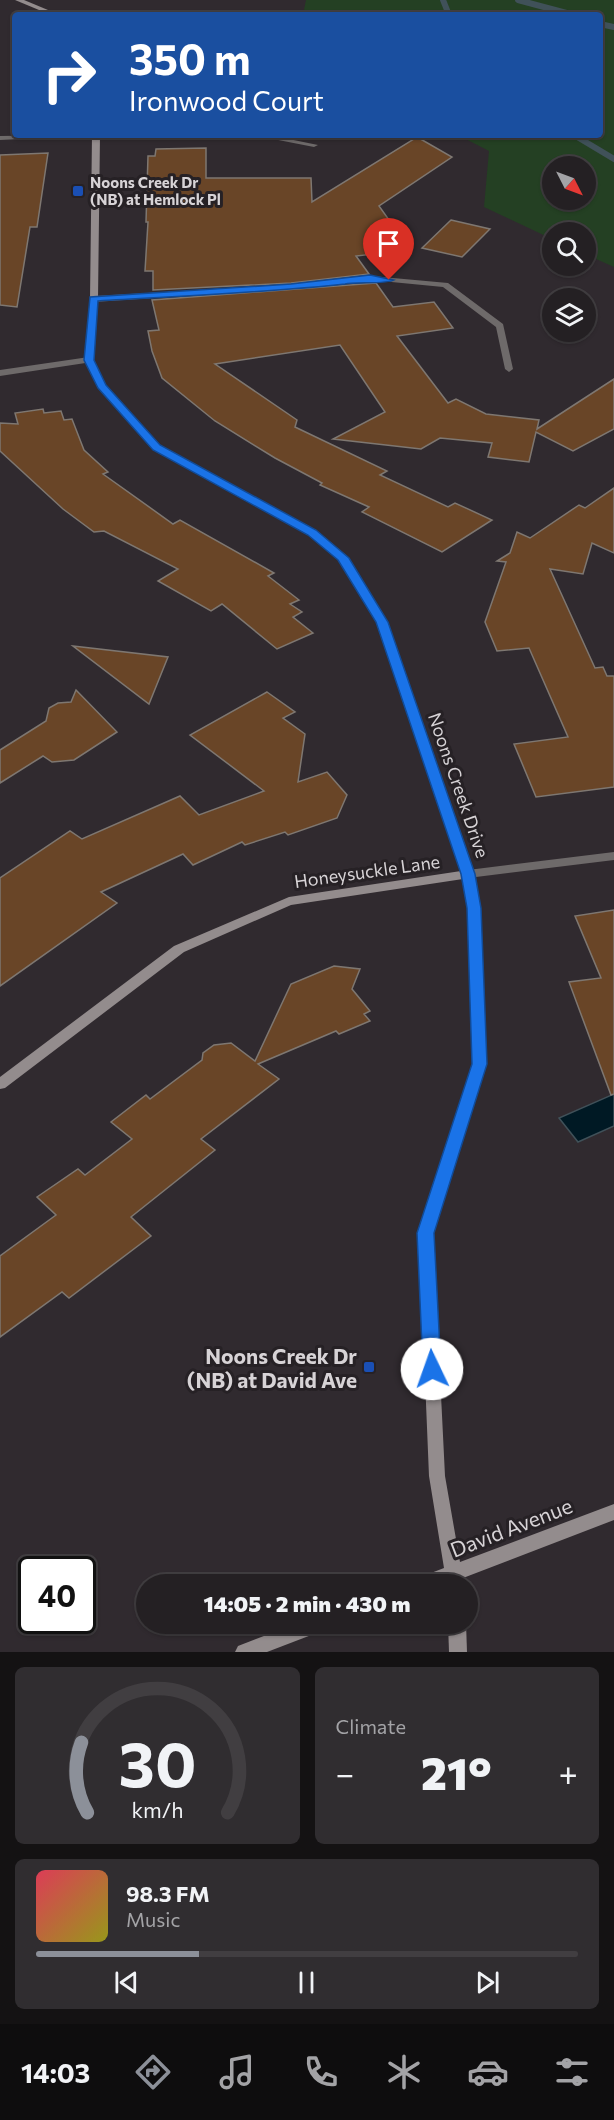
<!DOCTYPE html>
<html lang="en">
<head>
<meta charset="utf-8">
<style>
  body { margin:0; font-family:Commissioner,sans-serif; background:#302d30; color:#f1f3f6; height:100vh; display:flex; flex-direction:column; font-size:22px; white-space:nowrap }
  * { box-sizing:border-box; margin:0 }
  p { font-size:20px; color:#a3a3a6 }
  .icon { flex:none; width:33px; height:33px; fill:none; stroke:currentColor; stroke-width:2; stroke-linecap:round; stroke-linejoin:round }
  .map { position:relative; height:1652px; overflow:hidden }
  .details { display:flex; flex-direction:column; gap:15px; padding:15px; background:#141213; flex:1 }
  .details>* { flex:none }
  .banner { position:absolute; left:12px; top:12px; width:591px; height:126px; border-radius:6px; box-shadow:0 2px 4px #0004,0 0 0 2px #413e41; background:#1a4fa0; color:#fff; overflow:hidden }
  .needle { width:39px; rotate:132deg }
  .controls { position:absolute; left:542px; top:156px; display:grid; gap:12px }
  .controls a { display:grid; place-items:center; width:54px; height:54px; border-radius:50%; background:#242023; box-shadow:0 2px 4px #0004,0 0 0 2px #413e41; font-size:30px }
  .speed { position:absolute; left:18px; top:1556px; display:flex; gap:12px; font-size:30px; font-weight:700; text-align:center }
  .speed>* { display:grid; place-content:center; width:78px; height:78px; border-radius:50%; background:#242023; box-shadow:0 2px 4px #0004,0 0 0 2px #413e41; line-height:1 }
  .speed .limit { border:3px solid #111; border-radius:9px; background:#fff; color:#111 }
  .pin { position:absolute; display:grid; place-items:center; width:51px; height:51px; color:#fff; margin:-62px -26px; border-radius:50% 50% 50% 0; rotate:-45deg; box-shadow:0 0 6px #0007 }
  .pin .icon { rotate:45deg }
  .me { position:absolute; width:66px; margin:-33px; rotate:357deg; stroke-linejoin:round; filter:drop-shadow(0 0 4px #0008) }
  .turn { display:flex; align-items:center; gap:21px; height:126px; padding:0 18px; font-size:27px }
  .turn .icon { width:78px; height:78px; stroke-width:2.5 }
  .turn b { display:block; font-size:42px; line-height:51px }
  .big { font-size:45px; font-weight:800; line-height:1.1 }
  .details .widget { flex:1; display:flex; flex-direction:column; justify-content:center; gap:9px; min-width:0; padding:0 21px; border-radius:9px; background:#302d30 }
  .details .dial { align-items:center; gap:0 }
  .dial svg { height:156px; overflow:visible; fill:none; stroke:#413e41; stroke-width:7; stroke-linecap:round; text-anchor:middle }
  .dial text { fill:#f1f3f6; stroke:none }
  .song { display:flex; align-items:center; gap:18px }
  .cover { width:72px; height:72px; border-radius:9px; background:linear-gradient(135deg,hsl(350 70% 55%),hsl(60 70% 35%)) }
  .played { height:6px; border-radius:3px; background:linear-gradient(90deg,#8c9099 30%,#413e41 30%) }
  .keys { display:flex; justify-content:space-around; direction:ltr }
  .heat { display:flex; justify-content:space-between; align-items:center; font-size:33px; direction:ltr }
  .details .tiles { flex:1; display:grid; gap:15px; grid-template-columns:1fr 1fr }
  .widget:last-child { grid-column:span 2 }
  .trip { position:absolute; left:136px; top:1574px; width:342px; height:60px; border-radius:30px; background:#242023; box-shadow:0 2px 4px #0004,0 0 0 2px #413e41; font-weight:800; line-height:60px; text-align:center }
  .tab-bar { display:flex; height:96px; justify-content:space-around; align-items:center; background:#0e0d0e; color:#a3a3a6 }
  .tab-bar .icon { width:42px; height:42px }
  .tab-bar .selected { color:#8c9099 }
  .tab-bar b { font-size:27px; color:#f1f3f6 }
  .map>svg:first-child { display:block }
</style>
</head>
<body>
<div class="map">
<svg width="614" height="1652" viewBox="0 0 614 1652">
  <rect width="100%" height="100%" fill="#302a2f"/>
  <path fill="#244023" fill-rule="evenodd" d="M306,0H614V267L585,254V232H552V239L484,207L489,151L458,135H600V15H303ZM552,166H585V200H552Z"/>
  <path fill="#001924" stroke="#405159" stroke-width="1.5" d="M614,1094V1126L578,1142L559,1118Z"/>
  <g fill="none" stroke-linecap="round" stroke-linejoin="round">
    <g stroke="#405159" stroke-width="6">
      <path d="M443,0L449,15"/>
      <path d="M518,0L574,15"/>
      <path d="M600,24L614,27"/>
      <path d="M574,135L614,159"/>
    </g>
  </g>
  <g fill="#694527" stroke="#7e7771" stroke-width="1.5">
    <path d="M417,137L452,157L379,206L409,248L395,245L399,251L356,256L369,274L291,283L153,290V271H145L148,222H146L148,156H155L156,149L206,148V178H311L312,202Z"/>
    <path d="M48,153L37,227H30L17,307L0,305V155Z"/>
    <path d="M451,220L490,229L462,257L422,248Z"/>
    <path d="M376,283L393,307L434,302L453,328L397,336L448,403L456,399L486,414L539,420L537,429L614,379V429L573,451L536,432L529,462L488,457L492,443L440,438L421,449L333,439L385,412L340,345L215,364L297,420L295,427L387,471L380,475L448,507L455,503L492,520L442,552L362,512L369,507L320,485L322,483L275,458L215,421L162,378L152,351L148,331L159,330L152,300Z"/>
    <path d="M43,409L44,413L61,411L64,420L72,419L84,450L108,472L103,474L173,524L180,520L274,573L268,576L299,600L290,604L302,612L293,617L313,633L277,649L222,604L211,611L158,581L178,569L104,531L94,532L63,509L0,451V423L18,424L15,413Z"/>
    <path d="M614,488V553L592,543L583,574L550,569L595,668L603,667L607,676H614V787L536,797L514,744L568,737L529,648L497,651L485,622L506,562L497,561L510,553L517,532L530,538L579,505L585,508Z"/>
    <path d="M73,646L168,657L149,704Z"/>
    <path d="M76,690L117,732L74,760L52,762L43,756L0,783V750L46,721L49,708L58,703L71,702Z"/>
    <path d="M267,692L295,712L283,718L305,734L298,782L327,772L347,795L337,818L288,835L285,832L245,845L242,842L193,865L183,854L101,892L117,903L0,986V878L70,831L82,839L180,796L199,815L264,791L190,735Z"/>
    <path d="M614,910V1094L611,1095L569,982L601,978L575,916Z"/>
    <path d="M334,966L360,969L352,989L370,1011L364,1014L370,1021L339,1034L336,1031L258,1064L279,1079L201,1139L215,1150L131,1217L151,1236L69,1298L62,1292L0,1337V1256L56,1215L37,1197L78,1169L85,1175L132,1139L111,1122L146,1095L150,1099L202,1060L203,1053L214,1045L231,1043L255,1061L291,984Z"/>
  </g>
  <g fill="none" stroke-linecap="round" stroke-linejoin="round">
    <g fill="#6e6a6a" fill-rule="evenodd">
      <path d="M66,135L62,137L0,140V136Z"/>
      <path d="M253,135H269L318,145L314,147Z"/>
      <path d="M371,276L448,283L503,324L513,369L509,372L505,369L496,327L443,287L371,280L291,289L94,302L90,299L94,296L291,285Z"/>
      <path d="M89,357L92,358V362L0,376V370Z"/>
      <path d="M614,852V860L468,878L462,874L468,870Z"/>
    </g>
    <g fill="#938c8d" fill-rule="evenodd">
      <path d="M15,0H24L60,15H51Z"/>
      <path d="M92,135H100L98,299L93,360L105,385L159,446L316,530L347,556L387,622L474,874L480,908L487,1064L433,1233L445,1476L460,1562L614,1504V1520L463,1578L464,1584H415L418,1578L444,1568L429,1476L419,1233L473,1064L468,908L463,879L291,905L184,952L5,1088L0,1089V1077L174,946L289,897L461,871L377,622L339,560L308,534L153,450L97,386L85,360L90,299Z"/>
      <path d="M298,1623H330L327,1629L267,1652H235L238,1646Z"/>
      <path d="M448,1623H466L467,1652H449Z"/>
    </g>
  </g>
  <path fill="#1a73e8" stroke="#114b97" stroke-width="1.5" d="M370,275L394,280C388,284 355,282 345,284C263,293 181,296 98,301L94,360L106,385L160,445L316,530L349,558L388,622L475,874L481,908L487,1064L434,1233L441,1369L438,1374L432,1377L426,1374L423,1369L417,1233L472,1064L467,908L461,874L376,622L338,560L308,535L153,450L98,388L84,360L90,297L291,284Z"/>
  <g fill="#1a4fb4" stroke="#262125" stroke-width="2">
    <rect x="72" y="185" width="12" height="12" rx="3"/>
    <rect x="363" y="1361" width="12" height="12" rx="3"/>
  </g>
  <g text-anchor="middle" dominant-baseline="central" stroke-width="6" stroke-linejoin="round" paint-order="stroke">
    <g font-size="15" font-weight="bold" fill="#d7d3d6" stroke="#262125" text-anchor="start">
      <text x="90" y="182">Noons Creek Dr<tspan x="90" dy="17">(NB) at Hemlock Pl</tspan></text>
    </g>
    <g font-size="18" fill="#d7d3d6" stroke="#262125">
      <text transform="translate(459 785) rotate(71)">Noons Creek Drive</text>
      <text transform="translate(367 871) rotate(-8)">Honeysuckle Lane</text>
    </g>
    <g font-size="21" font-weight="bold" fill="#d7d3d6" stroke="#262125" text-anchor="end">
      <text x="357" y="1355">Noons Creek Dr<tspan x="357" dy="24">(NB) at David Ave</tspan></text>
    </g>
    <g font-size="21" fill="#d7d3d6" stroke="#262125">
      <text transform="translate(511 1527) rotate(-21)">David Avenue</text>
    </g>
  </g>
</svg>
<div class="controls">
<a><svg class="needle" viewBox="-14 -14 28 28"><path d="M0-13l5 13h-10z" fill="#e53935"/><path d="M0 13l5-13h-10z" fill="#a3a3a6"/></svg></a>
<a><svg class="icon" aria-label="search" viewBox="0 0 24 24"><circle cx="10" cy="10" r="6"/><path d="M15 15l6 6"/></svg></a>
<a><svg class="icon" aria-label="layers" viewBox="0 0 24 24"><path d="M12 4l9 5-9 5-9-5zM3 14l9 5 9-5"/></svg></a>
</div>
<div class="speed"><div class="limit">40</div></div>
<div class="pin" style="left:389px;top:280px;background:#d93025"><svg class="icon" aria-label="arrive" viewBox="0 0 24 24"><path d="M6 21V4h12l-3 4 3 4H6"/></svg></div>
<svg class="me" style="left:432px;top:1369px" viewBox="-20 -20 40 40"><circle r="19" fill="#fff"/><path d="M0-13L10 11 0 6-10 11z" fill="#1a73e8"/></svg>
<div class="trip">14:05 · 2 min · 430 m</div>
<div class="banner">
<div class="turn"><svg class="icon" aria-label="right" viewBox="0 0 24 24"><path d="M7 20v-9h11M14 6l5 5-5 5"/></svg><div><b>350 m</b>Ironwood Court</div></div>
</div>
</div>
<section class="details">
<div class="tiles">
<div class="widget dial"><svg viewBox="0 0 100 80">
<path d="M14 69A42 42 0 1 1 86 69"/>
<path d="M14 69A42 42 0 0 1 11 33" stroke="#8c9099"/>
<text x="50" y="56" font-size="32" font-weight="700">30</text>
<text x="50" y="72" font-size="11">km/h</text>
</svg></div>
<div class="widget"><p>Climate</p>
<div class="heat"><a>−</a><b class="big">21°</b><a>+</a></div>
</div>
<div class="widget">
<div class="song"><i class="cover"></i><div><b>98.3 FM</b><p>Music</p></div></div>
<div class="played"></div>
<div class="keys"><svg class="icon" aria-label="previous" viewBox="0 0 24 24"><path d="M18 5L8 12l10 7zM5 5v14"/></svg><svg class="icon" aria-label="pause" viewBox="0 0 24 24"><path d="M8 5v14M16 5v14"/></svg><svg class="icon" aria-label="next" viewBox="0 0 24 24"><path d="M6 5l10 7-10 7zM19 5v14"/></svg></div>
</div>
</div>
</section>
<nav class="tab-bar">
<b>14:03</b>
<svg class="icon selected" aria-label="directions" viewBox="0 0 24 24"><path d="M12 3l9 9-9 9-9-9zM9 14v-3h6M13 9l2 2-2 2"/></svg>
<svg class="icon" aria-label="music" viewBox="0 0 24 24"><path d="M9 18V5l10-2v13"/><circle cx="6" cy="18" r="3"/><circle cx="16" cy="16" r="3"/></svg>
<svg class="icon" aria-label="phone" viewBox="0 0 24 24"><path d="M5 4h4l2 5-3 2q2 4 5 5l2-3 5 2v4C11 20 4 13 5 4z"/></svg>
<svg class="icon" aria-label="climate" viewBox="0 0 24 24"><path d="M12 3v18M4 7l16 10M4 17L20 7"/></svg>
<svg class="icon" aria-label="car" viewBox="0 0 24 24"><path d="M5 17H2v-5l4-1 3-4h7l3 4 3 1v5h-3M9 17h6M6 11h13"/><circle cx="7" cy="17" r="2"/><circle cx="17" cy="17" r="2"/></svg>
<svg class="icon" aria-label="filters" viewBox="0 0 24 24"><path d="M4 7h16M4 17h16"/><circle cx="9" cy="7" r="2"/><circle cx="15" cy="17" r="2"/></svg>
</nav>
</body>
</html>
